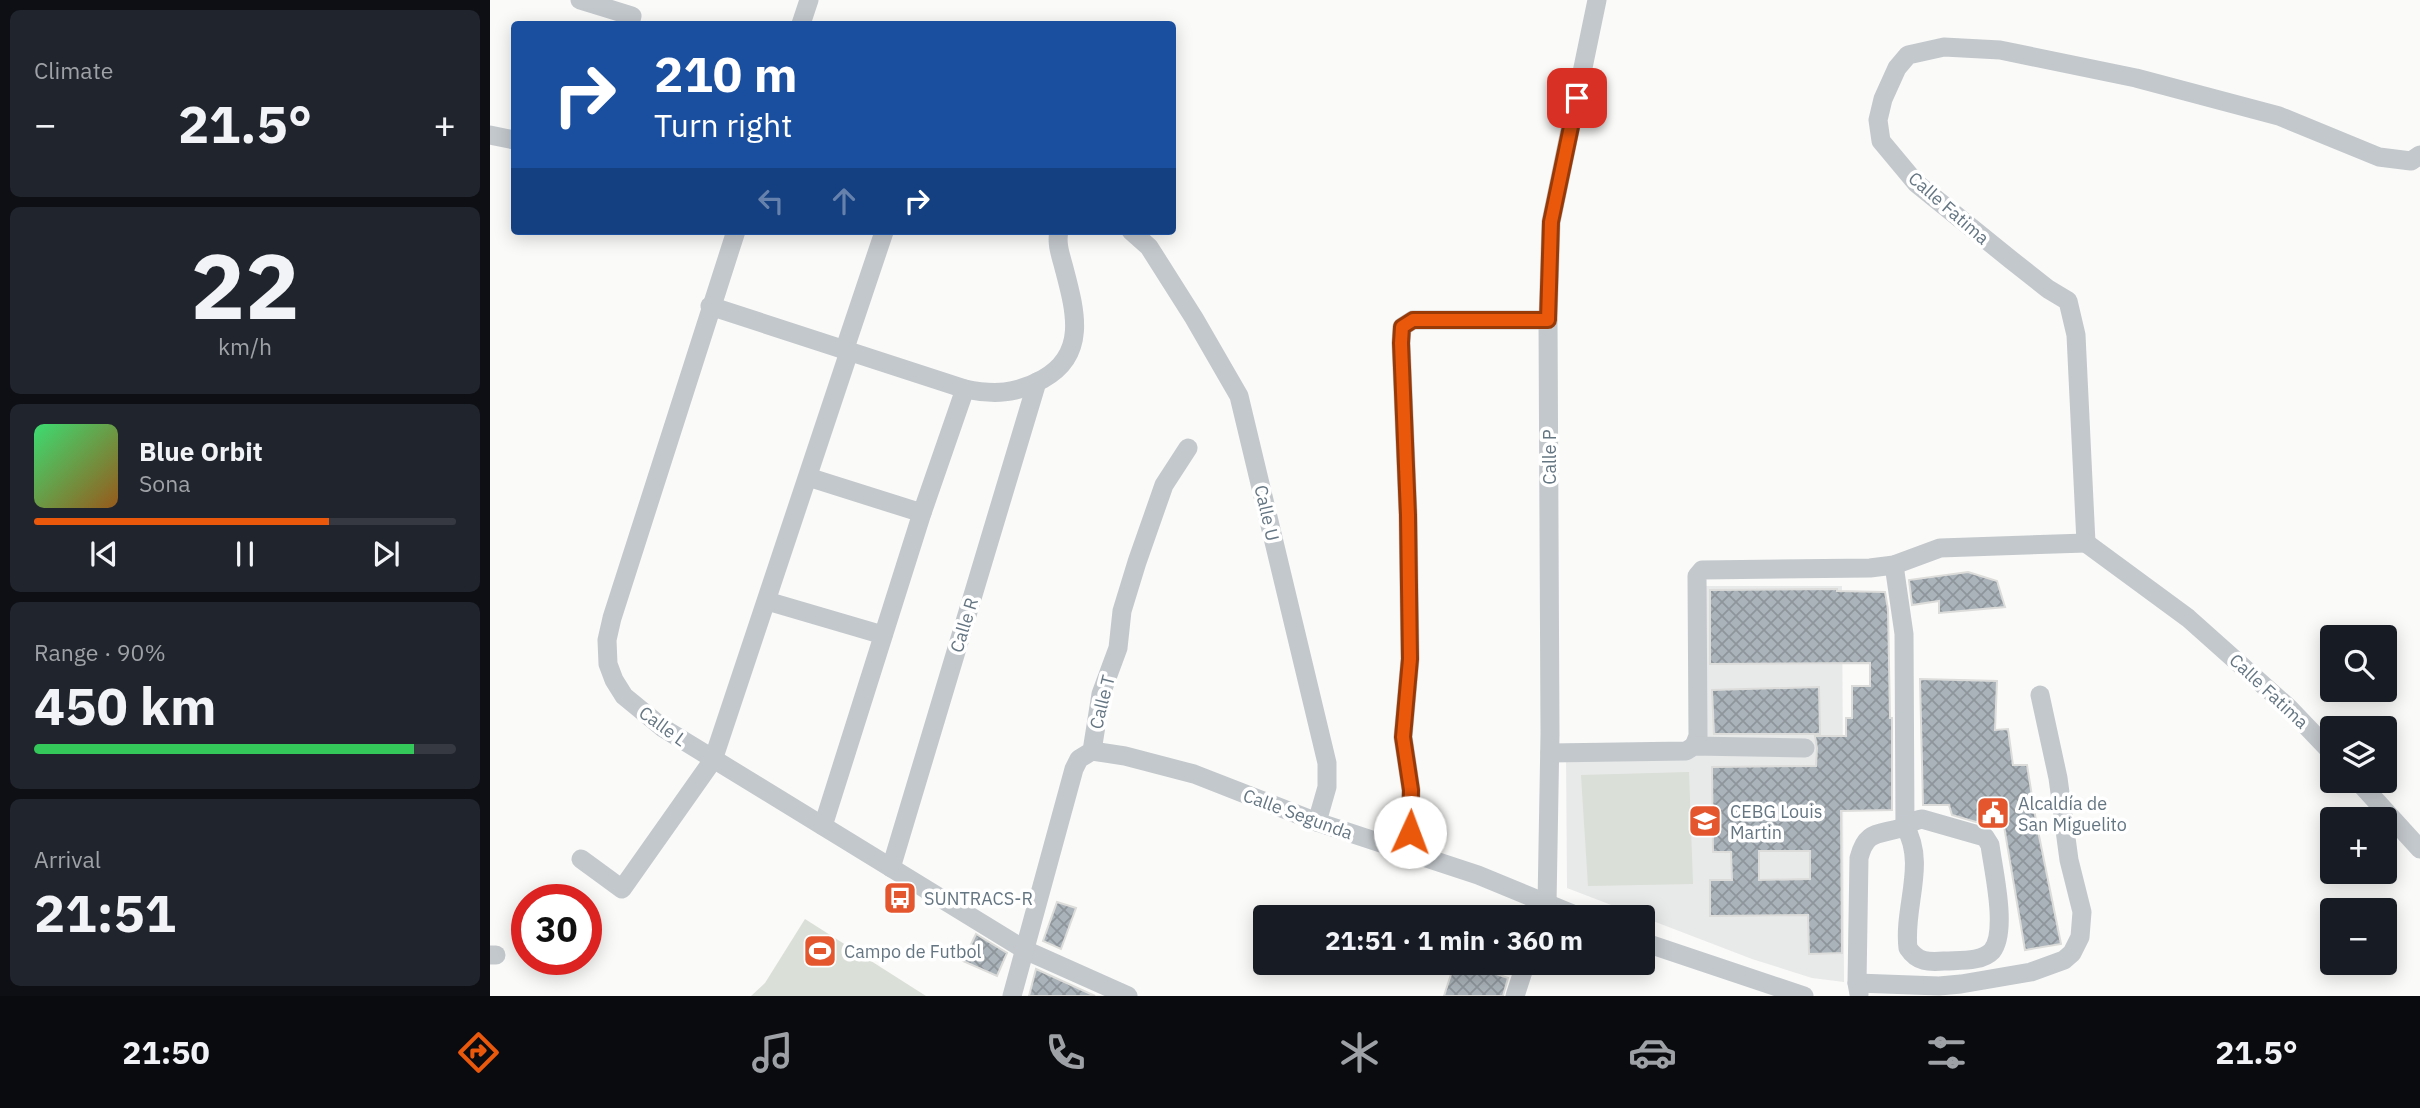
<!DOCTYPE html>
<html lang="en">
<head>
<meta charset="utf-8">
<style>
  body { margin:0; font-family:"IBM Plex Sans",sans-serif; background:#20242c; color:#f1f3f6; height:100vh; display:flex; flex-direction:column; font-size:26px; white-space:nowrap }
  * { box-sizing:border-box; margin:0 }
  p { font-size:23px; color:#9ea1a6 }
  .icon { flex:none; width:38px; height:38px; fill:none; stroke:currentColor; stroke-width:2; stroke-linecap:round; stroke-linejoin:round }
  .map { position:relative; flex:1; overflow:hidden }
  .panel { display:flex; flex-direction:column; gap:10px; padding:10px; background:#0d0f14; width:490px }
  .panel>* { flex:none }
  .banner { position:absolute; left:21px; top:21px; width:665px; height:214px; border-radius:7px; box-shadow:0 4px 18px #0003; background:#1a4fa0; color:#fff; overflow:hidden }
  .buttons { position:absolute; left:1830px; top:625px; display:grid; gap:14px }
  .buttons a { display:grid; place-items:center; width:77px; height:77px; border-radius:7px; background:#171b24; box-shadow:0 4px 18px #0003; font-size:35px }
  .speed { position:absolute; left:21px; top:884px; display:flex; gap:14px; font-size:35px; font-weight:700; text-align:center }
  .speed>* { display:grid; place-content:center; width:91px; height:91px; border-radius:50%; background:#171b24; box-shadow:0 4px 18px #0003; line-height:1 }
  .speed .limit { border:10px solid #d22; background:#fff; color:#111 }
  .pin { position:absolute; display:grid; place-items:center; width:60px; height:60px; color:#fff; margin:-30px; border-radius:14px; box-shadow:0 4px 10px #0006 }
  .me { position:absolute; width:77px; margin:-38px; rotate:2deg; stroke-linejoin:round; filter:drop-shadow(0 0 5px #0008) }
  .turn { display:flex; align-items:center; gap:24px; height:147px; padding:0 28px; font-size:32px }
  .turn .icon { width:91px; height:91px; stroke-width:2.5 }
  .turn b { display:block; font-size:49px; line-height:60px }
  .lanes { display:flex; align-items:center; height:66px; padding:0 28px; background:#0003; justify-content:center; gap:35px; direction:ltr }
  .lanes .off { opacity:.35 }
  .big { font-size:52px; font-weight:700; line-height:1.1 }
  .panel .widget { flex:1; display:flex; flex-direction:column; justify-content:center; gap:10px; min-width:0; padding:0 24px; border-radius:10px; background:#20242c }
  .panel .dial { align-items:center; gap:0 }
  .dial b { font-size:91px; line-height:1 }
  .song { display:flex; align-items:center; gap:21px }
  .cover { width:84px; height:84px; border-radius:10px; background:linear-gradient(135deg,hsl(140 70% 55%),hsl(30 70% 35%)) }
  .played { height:7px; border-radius:4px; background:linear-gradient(90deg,#ea580c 70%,#363941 70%) }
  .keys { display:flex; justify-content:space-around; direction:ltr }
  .heat { display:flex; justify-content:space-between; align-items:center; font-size:38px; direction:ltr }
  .charge { height:10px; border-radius:5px; background:linear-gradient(90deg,#34c759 90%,#363941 0) }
  .trip { position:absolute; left:763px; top:905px; width:402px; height:70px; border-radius:7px; background:#171b24; box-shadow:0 4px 18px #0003; font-weight:700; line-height:70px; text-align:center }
  .tabs { display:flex; height:112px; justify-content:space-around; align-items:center; background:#090b0e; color:#9ea1a6 }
  .tabs .icon { width:49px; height:49px }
  .tabs .active { color:#ea580c }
  .tabs b { font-size:32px; color:#f1f3f6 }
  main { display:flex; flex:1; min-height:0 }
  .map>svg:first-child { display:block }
</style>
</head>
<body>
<main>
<section class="panel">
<div class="widget"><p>Climate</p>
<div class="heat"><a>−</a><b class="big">21.5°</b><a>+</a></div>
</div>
<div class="widget dial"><b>22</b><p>km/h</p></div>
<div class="widget">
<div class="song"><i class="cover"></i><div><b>Blue Orbit</b><p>Sona</p></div></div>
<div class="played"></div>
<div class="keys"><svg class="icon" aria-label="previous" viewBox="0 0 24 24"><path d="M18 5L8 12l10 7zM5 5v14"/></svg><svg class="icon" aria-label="pause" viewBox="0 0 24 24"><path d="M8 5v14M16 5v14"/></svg><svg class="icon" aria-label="next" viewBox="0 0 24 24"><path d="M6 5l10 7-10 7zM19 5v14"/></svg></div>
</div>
<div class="widget"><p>Range · 90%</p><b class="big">450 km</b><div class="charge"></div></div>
<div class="widget"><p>Arrival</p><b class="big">21:51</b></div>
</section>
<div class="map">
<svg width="1930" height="996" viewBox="0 0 1930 996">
  <defs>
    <pattern id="building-cross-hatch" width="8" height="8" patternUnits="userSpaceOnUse" patternTransform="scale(1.75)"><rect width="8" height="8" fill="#aab3b9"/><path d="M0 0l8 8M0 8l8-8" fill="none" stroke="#8e969c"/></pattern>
  </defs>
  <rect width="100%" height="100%" fill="#fafaf8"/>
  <path fill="#e8e9e9" d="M1215,586H1352L1354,982L1322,978L1262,959L1077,888L1076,754L1216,751Z"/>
  <g fill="#dadfd7">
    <path d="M1199,772L1203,884L1098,886L1091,775Z"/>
    <path d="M315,919L436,996H261L275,983Z"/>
  </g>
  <g fill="url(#building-cross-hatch)" stroke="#dcdcda" stroke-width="2" fill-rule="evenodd">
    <path d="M1478,572L1507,581L1515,607L1449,613V601L1422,605L1419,580Z"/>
    <path d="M1347,589V591L1395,592L1398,609L1400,718H1402V810L1351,811L1352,953L1319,954L1318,915L1220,916V880H1242L1241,852H1223L1222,767L1326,766L1327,748L1325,736H1356V718H1362V686H1380V663L1220,664V590ZM1269,851H1320V879L1269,880Z"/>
    <path d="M1430,679L1507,681L1505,730L1518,729L1523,765H1537L1546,821L1571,944L1535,950L1513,820L1486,822L1462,815L1459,805H1433Z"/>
    <path d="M1329,687L1330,734H1224L1222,690Z"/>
    <path d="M567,902L586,908L571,949L553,941Z"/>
    <path d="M486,934L517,953L507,976L473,961Z"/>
    <path d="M965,962H972L1018,978L1013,996H954Z"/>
    <path d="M546,969L605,996H539Z"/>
  </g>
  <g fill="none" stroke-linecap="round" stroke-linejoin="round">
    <g stroke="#c3c8cc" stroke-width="19">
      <path d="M90,0L142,16L140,24"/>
      <path d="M311,24L319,0"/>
      <path d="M0,135L24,140"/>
      <path d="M246,231L122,618L117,640L118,664L124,680L134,696L173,728L535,950L638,996"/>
      <path d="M641,231L659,247L704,318L749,396L837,763V787L827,822"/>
      <path d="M220,306L475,389C504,395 526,394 553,379C598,354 585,310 574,268C571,256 566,244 569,231"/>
      <path d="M354,351L394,232"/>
      <path d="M318,477L432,513"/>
      <path d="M1596,543L1586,335L1578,301L1558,289L1520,259L1426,183L1391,141L1388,120L1393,99L1407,68L1418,55L1454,47L1510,50L1646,78L1789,116L1889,157L1921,161L1930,155"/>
      <path d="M1596,543L1698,618L1799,708L1843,754"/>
      <path d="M277,601L393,635"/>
      <path d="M1204,746L1208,736L1207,576L1212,570L1380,568L1404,565L1450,548L1596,543"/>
      <path d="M602,751L635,756L704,774L827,822L988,875L1090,917"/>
      <path d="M1060,753L1196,751L1204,746L1315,748"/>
      <path d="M1867,780L1930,849"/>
      <path d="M333,826L432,513L475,389"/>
      <path d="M919,853L921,790L913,737L920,659L918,515L911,343L912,327L923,320H1058"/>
      <path d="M91,859L132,889L223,760L359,352"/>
      <path d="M401,868L547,382"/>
      <path d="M1052,917L1057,904L1060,734L1058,320L1061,222L1107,0"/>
      <path d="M1153,942L1314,996"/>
      <path d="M0,955H6"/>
      <path d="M1367,983L1449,986L1471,984L1541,972L1574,960L1582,953L1590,937L1592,912L1579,860L1568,778L1550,695"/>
      <path d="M1369,994L1367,983L1369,858C1376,830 1388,835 1411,828C1419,825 1423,820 1432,819L1495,837L1500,845C1503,869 1518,931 1502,951C1492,962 1469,960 1455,961C1439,962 1428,963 1418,948C1413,908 1437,863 1415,827L1414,634L1404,565"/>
      <path d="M522,996L584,769L589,759L602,751L611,694L628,648L632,611L647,562L674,485L698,448"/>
      <path d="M1025,996L1036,962"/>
    </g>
  </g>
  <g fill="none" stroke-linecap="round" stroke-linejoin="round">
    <defs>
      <path id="route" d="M920,832L921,790L913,737L920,659L918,515L911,343L912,327L923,320H1058L1061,222L1087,98"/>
    </defs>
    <use href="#route" stroke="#983908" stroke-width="18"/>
    <use href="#route" stroke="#ea580c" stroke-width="12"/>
  </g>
  <defs>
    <symbol id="civic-square" viewBox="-11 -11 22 22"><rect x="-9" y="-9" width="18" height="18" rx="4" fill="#e4572e" stroke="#fff"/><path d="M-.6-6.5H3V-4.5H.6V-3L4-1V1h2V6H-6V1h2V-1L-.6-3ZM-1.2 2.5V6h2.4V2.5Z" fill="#fff"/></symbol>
    <symbol id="school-square" viewBox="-11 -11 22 22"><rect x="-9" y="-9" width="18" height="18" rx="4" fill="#e4572e" stroke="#fff"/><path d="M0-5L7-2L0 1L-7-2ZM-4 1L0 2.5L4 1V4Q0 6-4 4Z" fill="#fff"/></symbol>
    <symbol id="bus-square" viewBox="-11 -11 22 22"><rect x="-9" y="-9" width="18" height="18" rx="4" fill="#e4572e" stroke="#fff"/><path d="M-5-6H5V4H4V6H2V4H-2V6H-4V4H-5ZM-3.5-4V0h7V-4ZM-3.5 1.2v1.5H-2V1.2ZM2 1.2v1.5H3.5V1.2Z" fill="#fff"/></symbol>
    <symbol id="stadium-square" viewBox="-11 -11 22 22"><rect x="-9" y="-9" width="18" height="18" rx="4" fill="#e4572e" stroke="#fff"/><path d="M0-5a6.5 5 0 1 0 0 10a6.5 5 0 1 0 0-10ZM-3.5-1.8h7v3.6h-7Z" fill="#fff"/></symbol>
  </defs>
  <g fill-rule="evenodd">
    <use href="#civic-square" x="1484" y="794" width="38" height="38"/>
    <use href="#school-square" x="1196" y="802" width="38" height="38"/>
    <use href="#bus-square" x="391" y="879" width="38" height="38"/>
    <use href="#stadium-square" x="311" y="932" width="38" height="38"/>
  </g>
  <g text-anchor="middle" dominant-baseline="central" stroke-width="7" stroke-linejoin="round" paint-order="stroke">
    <g font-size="18" fill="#657683" stroke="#fff">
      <text transform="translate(1459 208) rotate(41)">Calle Fatima</text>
      <text transform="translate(1059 457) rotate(-90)">Calle P</text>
      <text transform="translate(777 513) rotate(77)">Calle U</text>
      <text transform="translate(474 625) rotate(-73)">Calle R</text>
      <text transform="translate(1779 691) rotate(43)">Calle Fatima</text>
      <text transform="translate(612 702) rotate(-76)">Calle T</text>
      <text transform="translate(173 726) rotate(36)">Calle L</text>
      <text transform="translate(808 814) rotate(20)">Calle Segunda</text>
    </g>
    <g font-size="18" fill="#657683" stroke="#fff" text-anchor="start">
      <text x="1528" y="803">Alcaldía de<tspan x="1528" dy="21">San Miguelito</tspan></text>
      <text x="1240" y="811">CEBG Louis<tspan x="1240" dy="21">Martin</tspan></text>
      <text x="434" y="898">SUNTRACS-R</text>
      <text x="354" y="951">Campo de Futbol</text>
    </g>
  </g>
</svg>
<div class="buttons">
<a><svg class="icon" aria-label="search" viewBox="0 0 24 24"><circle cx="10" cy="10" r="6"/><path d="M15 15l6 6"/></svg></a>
<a><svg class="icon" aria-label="layers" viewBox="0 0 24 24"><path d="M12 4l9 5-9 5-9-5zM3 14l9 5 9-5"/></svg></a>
<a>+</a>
<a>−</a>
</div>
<div class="speed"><div class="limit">30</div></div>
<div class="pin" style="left:1087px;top:98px;background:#d93025"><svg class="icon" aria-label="arrive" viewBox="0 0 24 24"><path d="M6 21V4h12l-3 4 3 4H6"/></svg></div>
<svg class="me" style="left:920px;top:832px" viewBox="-20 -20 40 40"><circle r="19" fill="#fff"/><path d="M0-13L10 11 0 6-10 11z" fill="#ea580c"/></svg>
<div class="trip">21:51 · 1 min · 360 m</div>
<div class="banner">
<div class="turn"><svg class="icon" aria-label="right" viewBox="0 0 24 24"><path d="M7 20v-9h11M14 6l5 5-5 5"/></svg><div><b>210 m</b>Turn right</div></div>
<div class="lanes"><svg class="icon off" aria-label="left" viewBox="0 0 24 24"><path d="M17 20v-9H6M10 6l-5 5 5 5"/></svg><svg class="icon off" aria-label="ahead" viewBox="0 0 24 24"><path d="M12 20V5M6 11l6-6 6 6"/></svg><svg class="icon" aria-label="right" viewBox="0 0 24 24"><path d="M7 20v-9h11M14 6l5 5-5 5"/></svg></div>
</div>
</div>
</main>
<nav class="tabs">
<b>21:50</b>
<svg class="icon active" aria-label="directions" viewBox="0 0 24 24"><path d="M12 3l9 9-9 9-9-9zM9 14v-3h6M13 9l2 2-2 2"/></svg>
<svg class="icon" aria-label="music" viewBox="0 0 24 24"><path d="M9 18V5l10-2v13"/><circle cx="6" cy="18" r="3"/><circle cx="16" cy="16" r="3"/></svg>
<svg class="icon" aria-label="phone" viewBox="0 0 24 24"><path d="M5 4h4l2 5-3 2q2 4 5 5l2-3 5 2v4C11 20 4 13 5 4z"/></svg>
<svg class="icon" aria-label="climate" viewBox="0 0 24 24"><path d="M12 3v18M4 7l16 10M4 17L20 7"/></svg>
<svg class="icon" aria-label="car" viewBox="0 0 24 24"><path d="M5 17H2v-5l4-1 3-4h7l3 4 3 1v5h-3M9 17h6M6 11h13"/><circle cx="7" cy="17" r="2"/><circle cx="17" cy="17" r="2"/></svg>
<svg class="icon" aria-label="filters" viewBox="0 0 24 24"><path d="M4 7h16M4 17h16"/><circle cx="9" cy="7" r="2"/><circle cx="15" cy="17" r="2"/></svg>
<b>21.5°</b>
</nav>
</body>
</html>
